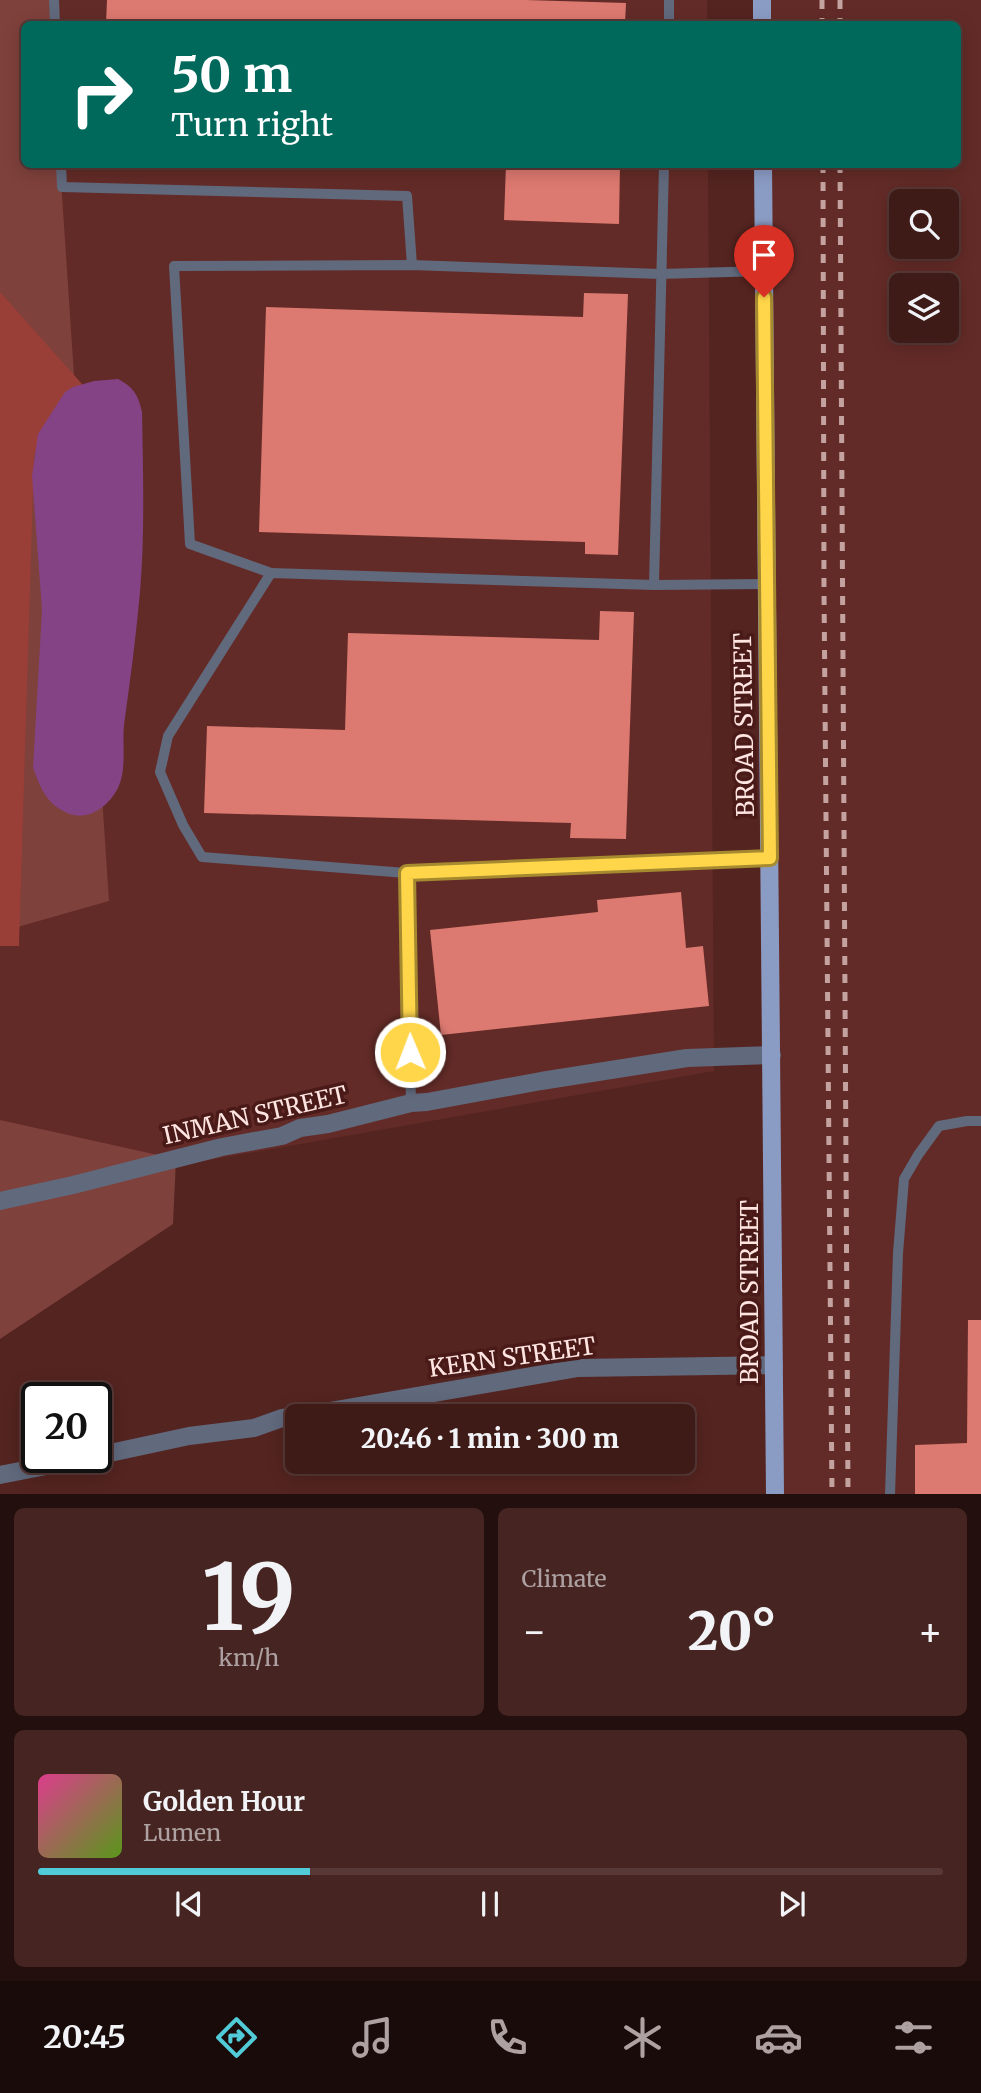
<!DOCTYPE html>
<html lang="en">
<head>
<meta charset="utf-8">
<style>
  body { margin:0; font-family:Merriweather,serif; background:#462421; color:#f1f3f6; height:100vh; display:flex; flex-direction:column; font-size:26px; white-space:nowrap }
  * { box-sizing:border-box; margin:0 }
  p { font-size:23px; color:#ada1a2 }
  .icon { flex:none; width:38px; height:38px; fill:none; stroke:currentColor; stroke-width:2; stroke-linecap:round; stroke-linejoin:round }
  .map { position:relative; height:1494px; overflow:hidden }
  .panel { display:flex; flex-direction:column; gap:14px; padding:14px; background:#230f0d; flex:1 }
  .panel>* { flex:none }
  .banner { position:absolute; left:21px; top:21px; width:940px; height:147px; border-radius:10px; box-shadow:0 4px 18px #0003,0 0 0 2px #583937; background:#00695c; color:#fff; overflow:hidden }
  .fabs { position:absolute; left:889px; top:189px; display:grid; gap:14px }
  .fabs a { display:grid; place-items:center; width:70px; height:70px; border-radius:10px; background:#3f1b18; box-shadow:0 4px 18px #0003,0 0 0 2px #583937; font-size:35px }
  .speed { position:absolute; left:21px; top:1382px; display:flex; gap:14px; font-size:35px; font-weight:700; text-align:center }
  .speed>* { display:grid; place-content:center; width:91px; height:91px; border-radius:50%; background:#3f1b18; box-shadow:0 4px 18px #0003,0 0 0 2px #583937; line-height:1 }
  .speed .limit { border:4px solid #111; border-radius:10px; background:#fff; color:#111 }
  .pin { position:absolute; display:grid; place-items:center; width:60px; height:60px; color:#fff; margin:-72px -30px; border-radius:50% 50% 50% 0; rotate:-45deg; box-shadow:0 0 7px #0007 }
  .pin .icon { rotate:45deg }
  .me { position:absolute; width:77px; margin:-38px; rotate:359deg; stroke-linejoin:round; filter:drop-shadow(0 0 5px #0008) }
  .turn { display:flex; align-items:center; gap:24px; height:147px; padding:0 35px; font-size:32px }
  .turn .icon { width:91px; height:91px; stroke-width:2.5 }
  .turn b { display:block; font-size:49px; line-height:60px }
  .big { font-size:52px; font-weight:800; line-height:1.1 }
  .panel .tile { flex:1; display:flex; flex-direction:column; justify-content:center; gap:10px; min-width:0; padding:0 24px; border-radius:10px; background:#462421 }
  .panel .dial { align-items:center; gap:0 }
  .dial b { font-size:91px; line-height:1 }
  .song { display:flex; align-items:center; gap:21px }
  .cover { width:84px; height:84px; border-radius:10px; background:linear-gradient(135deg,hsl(330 70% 55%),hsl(90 70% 35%)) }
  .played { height:7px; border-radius:4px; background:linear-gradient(90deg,#52cbd9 30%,#583937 30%) }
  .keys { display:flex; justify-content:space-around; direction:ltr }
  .heat { display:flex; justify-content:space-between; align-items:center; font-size:38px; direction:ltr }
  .panel .tiles { flex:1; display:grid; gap:14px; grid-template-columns:1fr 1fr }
  .tile:last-child { grid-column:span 2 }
  .trip { position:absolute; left:285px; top:1404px; width:410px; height:70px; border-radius:10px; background:#3f1b18; box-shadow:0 4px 18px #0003,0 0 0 2px #583937; font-weight:800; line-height:70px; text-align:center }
  .tabs { display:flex; height:112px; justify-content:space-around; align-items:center; background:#190b0a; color:#ada1a2 }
  .tabs .icon { width:49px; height:49px }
  .tabs .active { color:#52cbd9 }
  .tabs b { font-size:32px; color:#f1f3f6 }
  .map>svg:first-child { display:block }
</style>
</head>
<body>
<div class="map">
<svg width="981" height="1495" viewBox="0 0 981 1495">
  <rect width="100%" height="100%" fill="#542420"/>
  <g fill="#632b27" fill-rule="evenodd">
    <path d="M0,0H707V24H24V164L708,165L714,1071L0,1197V946L19,945L34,455L0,292Z"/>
    <path d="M762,0H981V1494H776L763,165L957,164V24H762ZM901,201H947V247H901ZM901,285H947V331H901Z"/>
  </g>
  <g fill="#7f413b">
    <path d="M0,0H49L51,24H24V164L60,165L109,901L0,932Z"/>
    <path d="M0,1120L176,1159L173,1224L0,1339Z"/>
  </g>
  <path fill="#9a3e38" d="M0,292L82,384L34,455L19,946H0Z"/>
  <path fill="#834385" d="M118,379C133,387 138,394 142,412C143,470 145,534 140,592C136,637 130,681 124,725C122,745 127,769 118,788C108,807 88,822 67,813C46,803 41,789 33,768L42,610L32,476L38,434L65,392L73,387L94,381Z"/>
  <g fill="#dc7970">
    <path d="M107,0H526L626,3L625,24H106Z"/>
    <path d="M506,164H620L619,224L504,220Z"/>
    <path d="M584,293L628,294L618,555L585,554V542L259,532L266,307L583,317Z"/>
    <path d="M600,611L634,612L626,839L570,838L571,823L204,813L207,726L345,730L348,633L599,640Z"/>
    <path d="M681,892L686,948L703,946L709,1006L441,1035L430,930L598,912L597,900Z"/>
    <path d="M968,1320H981V1495H915V1445L967,1443Z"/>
  </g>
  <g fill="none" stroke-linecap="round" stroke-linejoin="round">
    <g stroke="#61697d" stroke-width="10">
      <path d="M54,0L55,24"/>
      <path d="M669,24V0"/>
      <path d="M61,164L62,187L407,196L412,265"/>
      <path d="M271,573L190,544L174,266L412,265L660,274L764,271"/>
      <path d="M767,584L654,585L271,573L168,736L160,772L183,825L202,857L406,873L770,858"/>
      <path d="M654,585L664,164"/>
      <path d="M406,873L411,1103"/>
      <path d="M890,1495L898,1253L904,1179L918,1155L939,1126L967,1121H981"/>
    </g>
    <g stroke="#61697d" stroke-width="18">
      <path d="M0,1201L73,1185L222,1147L282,1136L300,1128L328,1124L411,1103L427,1102L541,1081L687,1058L772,1055"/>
      <path d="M301,1416L578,1368L774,1365"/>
      <path d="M96,1456L189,1436L254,1428L282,1418L298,1416"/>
      <path d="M0,1475L87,1458"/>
    </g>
    <g stroke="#8b9cc4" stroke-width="18">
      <path d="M762,0V24"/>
      <path d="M763,164L775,1495"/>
    </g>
    <g stroke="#c4a29f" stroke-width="5" stroke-dasharray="9 9" stroke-linecap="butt">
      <path d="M822,0V24"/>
      <path d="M840,0V24"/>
      <path d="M823,164L824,591L832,1495"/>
      <path d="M840,164L848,1495"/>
    </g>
  </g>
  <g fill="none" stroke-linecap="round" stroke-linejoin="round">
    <defs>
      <path id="route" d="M410,1052L407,873L770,858L764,297"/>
    </defs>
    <use href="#route" stroke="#a68a30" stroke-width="18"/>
    <use href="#route" stroke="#ffd54a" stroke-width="12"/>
  </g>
  <g text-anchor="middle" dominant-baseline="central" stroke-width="7" stroke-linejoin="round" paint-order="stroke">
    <g font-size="24" fill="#ffe5e2" stroke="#491a17">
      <text transform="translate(744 725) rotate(-91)">BROAD STREET</text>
      <text transform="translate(255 1115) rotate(-13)">INMAN STREET</text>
      <text transform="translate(749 1292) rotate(-90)">BROAD STREET</text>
      <text transform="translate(512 1357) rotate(-8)">KERN STREET</text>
    </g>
  </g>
</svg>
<div class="fabs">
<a><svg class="icon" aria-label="search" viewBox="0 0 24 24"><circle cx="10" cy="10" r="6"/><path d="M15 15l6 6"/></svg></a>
<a><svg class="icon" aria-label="layers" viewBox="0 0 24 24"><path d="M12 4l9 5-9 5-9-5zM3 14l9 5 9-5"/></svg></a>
</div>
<div class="speed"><div class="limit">20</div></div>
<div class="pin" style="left:764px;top:297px;background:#d93025"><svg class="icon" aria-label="arrive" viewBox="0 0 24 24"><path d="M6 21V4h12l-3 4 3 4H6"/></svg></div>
<svg class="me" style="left:410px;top:1052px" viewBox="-20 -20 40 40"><circle r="17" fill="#ffd54a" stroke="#fff" stroke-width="3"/><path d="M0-11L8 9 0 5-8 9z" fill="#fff"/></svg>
<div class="trip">20:46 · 1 min · 300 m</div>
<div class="banner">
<div class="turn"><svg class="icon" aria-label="right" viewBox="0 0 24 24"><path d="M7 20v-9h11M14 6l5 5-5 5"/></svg><div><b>50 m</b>Turn right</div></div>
</div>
</div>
<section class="panel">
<div class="tiles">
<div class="tile dial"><b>19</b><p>km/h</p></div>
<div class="tile"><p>Climate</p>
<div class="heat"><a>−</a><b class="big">20°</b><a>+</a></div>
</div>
<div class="tile">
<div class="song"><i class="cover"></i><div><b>Golden Hour</b><p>Lumen</p></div></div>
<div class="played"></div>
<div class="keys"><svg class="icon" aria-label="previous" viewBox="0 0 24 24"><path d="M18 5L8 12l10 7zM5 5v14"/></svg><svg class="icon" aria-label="pause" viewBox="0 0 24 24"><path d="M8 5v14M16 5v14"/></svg><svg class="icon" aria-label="next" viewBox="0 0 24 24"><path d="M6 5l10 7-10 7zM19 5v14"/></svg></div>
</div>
</div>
</section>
<nav class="tabs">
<b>20:45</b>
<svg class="icon active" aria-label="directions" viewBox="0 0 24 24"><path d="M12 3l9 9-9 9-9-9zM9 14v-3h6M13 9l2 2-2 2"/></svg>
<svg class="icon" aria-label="music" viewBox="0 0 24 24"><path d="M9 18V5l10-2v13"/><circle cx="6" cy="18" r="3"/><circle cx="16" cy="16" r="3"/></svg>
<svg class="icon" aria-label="phone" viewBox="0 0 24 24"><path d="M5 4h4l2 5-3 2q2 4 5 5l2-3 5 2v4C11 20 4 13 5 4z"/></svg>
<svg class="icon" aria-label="climate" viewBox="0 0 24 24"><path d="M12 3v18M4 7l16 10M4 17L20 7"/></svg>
<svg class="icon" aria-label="car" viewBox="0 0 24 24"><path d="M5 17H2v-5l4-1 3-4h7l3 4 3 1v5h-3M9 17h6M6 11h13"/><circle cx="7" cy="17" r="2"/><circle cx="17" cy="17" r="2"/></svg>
<svg class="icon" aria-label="filters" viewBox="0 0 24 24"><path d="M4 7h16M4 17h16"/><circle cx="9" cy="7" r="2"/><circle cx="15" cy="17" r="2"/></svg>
</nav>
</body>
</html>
